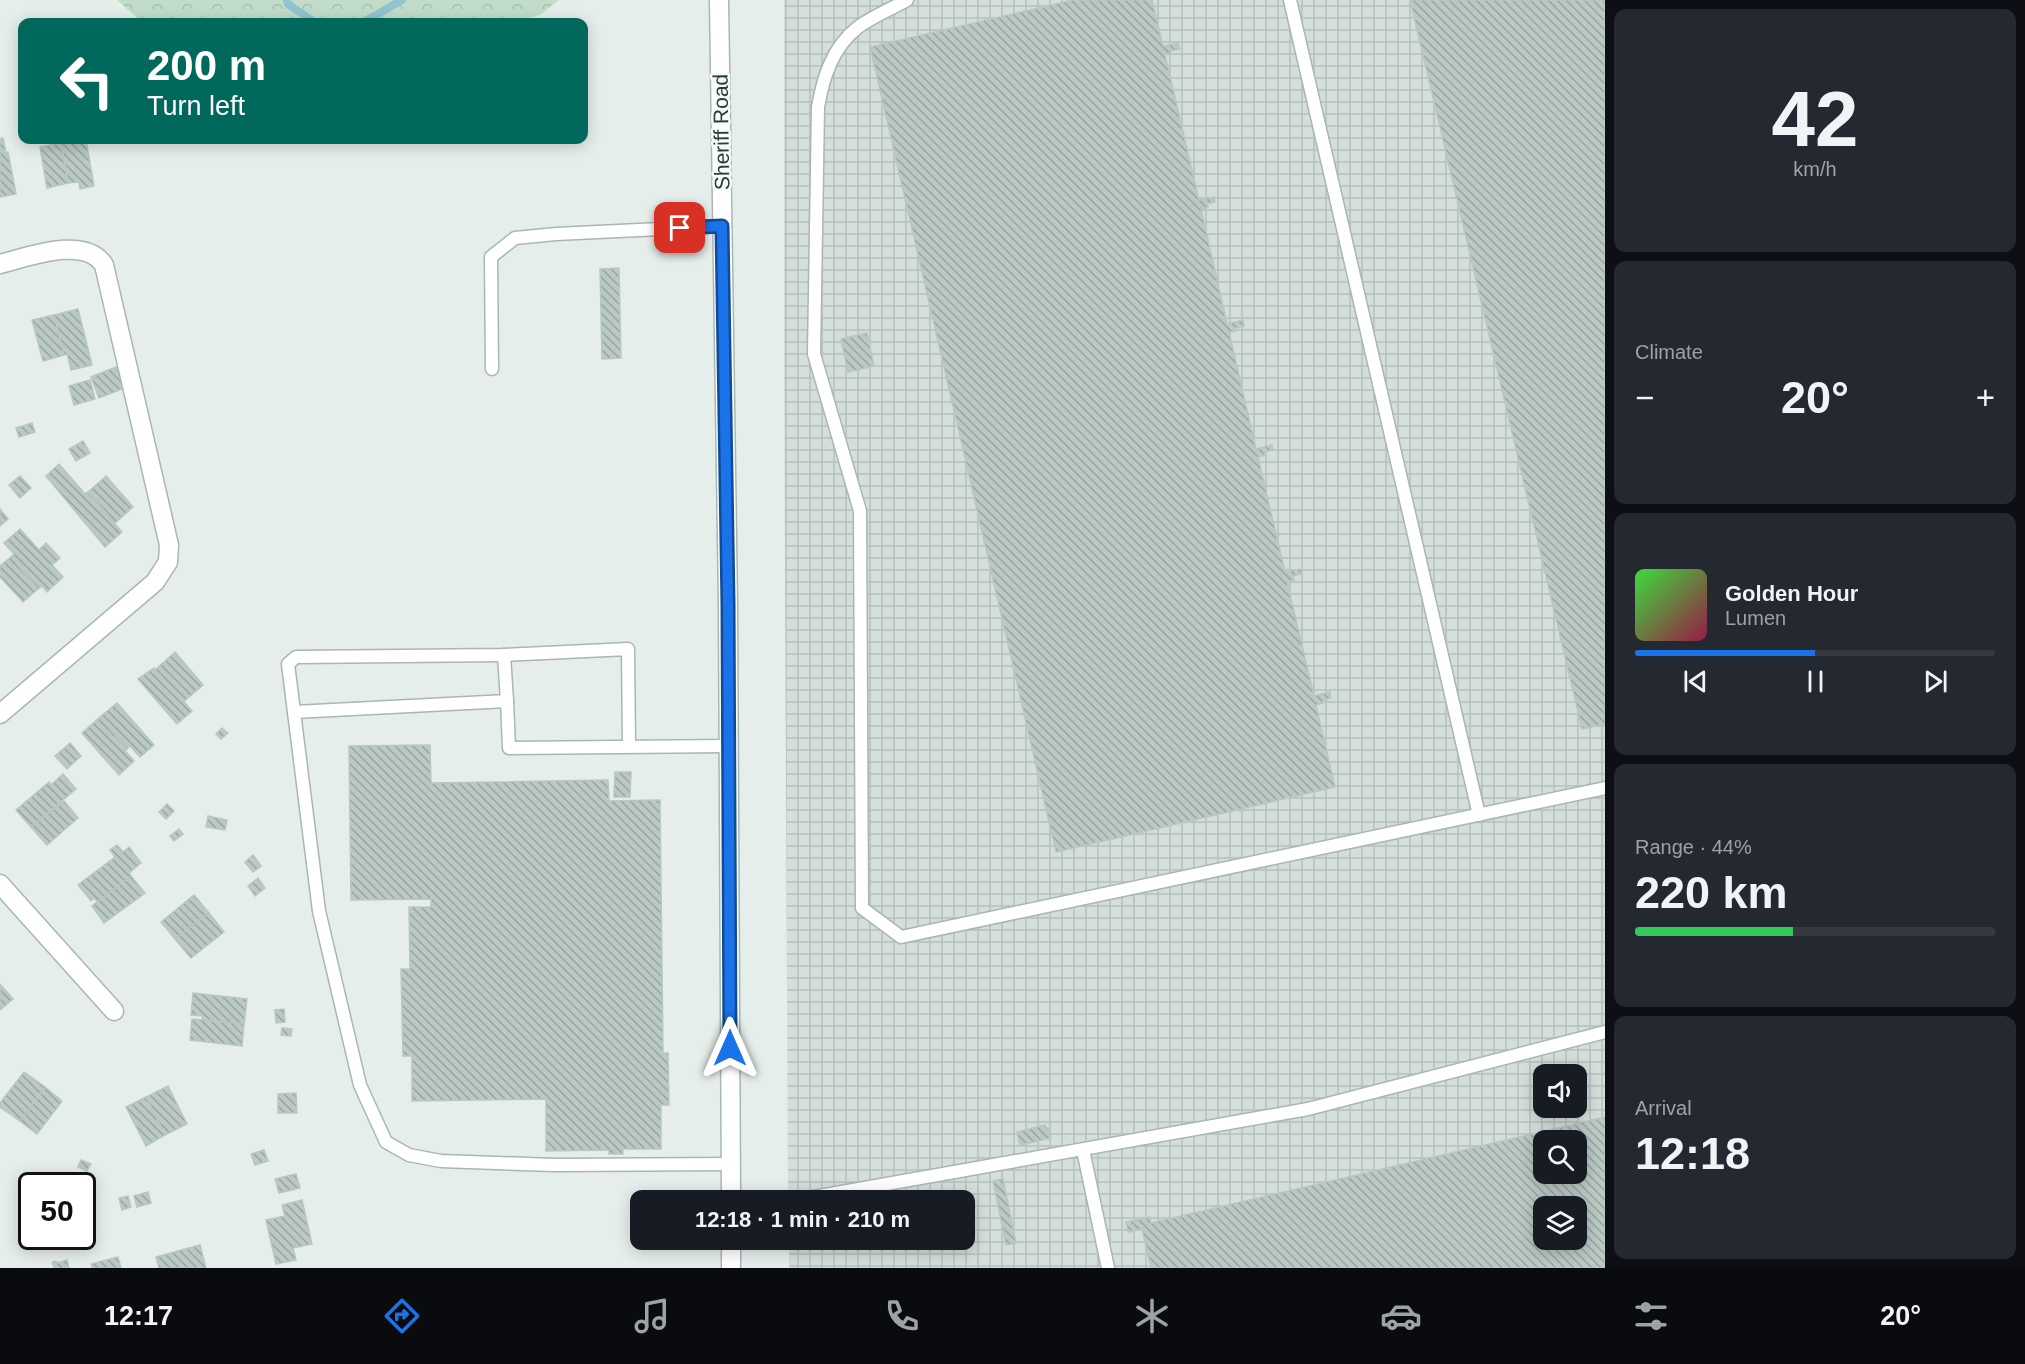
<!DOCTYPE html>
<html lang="en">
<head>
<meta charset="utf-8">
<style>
  body { margin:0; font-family:Arial,sans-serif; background:#242831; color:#f1f3f6; height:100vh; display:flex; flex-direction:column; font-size:22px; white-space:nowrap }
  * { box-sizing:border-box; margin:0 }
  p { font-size:20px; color:#9ea1a6 }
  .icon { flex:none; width:33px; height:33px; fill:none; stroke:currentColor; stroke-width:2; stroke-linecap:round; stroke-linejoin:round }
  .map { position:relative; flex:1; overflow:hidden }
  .details { display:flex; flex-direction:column; gap:9px; padding:9px; background:#0d0f14; width:420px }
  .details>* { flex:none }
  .banner { position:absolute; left:18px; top:18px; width:570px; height:126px; border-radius:12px; box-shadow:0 3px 15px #0003; background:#00695c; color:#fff; overflow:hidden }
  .tools { position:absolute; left:1533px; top:1064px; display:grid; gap:12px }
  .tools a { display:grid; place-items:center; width:54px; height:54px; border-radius:12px; background:#171b24; box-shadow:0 3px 15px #0003; font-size:30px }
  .speed { position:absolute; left:18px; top:1172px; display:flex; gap:12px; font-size:30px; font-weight:700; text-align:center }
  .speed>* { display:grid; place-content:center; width:78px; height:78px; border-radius:50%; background:#171b24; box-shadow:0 3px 15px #0003; line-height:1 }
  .speed .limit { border:3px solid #111; border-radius:9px; background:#fff; color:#111 }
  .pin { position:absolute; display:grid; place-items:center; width:51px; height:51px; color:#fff; margin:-26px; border-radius:12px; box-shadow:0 3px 9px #0006 }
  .me { position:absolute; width:66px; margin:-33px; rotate:0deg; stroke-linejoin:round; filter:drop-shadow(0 0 4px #0008) }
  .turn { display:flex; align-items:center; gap:21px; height:126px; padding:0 30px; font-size:27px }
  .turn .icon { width:78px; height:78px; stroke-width:2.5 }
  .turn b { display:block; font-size:42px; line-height:51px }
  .big { font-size:45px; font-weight:600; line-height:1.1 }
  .details .tile { flex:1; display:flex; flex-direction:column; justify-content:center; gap:9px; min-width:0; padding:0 21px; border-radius:12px; background:#242831 }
  .details .dial { align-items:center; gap:0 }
  .dial b { font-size:78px; line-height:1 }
  .song { display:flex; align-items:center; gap:18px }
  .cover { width:72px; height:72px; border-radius:9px; background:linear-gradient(135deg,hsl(120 70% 55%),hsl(340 70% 35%)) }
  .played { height:6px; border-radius:3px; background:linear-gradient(90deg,#1a73e8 50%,#363941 50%) }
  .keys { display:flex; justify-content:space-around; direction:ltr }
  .heat { display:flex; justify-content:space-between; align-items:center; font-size:33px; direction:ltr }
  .charge { height:9px; border-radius:4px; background:linear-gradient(90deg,#34c759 44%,#363941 0) }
  .trip { position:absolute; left:630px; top:1190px; width:345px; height:60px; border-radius:12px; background:#171b24; box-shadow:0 3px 15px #0003; font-weight:600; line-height:60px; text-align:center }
  .tabs { display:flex; height:96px; justify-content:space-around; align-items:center; background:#090b0e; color:#9ea1a6 }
  .tabs .icon { width:42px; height:42px }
  .tabs .active { color:#1a73e8 }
  .tabs b { font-size:27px; color:#f1f3f6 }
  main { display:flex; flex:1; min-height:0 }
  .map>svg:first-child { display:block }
</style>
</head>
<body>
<main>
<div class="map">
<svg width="1605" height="1268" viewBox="0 0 1605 1268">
  <defs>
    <pattern id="industrial-grid" width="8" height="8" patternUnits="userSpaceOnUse" patternTransform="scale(1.5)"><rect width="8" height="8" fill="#d4deda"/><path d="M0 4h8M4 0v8" fill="none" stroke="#b6c0bc"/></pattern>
    <pattern id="forest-crowns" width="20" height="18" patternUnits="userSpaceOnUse" patternTransform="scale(1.5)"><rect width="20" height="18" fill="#c1ddc9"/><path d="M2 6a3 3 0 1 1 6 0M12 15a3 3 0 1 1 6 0" fill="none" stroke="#a6bfad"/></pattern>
    <pattern id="building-back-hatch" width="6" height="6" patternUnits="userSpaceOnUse" patternTransform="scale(1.5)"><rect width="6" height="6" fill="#bbc9c4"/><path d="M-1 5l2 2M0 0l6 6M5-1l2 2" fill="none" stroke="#98a5a0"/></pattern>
  </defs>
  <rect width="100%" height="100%" fill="#e6eeeb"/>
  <path fill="url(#industrial-grid)" fill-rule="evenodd" d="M784,0H1605V1268H789V1239H964V1200H788L784,358ZM1544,1074H1576V1107H1544ZM1544,1140H1576V1173H1544ZM1544,1206H1576V1239H1544Z"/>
  <path fill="url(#forest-crowns)" d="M117,0H559L540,15L514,22H142Z"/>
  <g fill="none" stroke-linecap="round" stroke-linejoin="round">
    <g stroke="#92c4cf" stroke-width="8">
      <path d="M287,0L288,4L314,22"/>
      <path d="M364,22L402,0"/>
    </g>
  </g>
  <g fill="url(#building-back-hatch)" stroke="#b9c7c2" stroke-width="1.5" fill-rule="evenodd">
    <path d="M1073,0H1152L1163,46L1178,43L1180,49L1170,51L1171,53L1165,55L1199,200L1214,197L1215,202L1207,204L1208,207L1201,209L1227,324L1243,320L1244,326L1236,328V331L1229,332L1256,449L1272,445L1273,450L1264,452L1265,455L1258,457L1285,572L1301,569L1302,574L1293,576L1294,580L1287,582L1314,696L1330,692L1331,698L1323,700V703L1316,705L1335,787L1056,852L870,47Z"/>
    <path d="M1410,0H1605V724L1582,729Z"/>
    <path d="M3,138L6,153L8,152L16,194L0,197V139Z"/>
    <path d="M63,140H86L94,186L80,189L79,182L68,183L61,143H64Z"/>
    <path d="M61,143L68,183L47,188L40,147Z"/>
    <path d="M619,268L621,358L602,359L600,269Z"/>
    <path d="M78,309L92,365L71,370L67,354L64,355L54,315Z"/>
    <path d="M54,315L64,355L43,361L32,320Z"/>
    <path d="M867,333L874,366L848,372L841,339Z"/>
    <path d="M116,367L124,388L99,398L91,377Z"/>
    <path d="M90,380L95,399L74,405L69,386Z"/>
    <path d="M32,423L35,432L19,437L16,428Z"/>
    <path d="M83,441L90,453L76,461L69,449Z"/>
    <path d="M59,464L85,494L88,492L122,532L105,547L46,476Z"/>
    <path d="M20,476L31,488L20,498L9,485Z"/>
    <path d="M106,476L133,507L115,523L88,492Z"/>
    <path d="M0,509L8,519L0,526Z"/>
    <path d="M20,529L39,550L46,543L60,558L52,565L63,577L47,592L42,586L38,589L11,557L14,554L4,543Z"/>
    <path d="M11,557L38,589L23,602L0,577V566Z"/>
    <path d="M175,652L203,685L183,702L155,670Z"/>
    <path d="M154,668L192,711L177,724L138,679Z"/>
    <path d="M117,703L154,745L140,757L130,746L127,749L100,717Z"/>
    <path d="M100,717L127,749L125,751L134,761L119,775L82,733Z"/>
    <path d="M222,728L228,733L221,739L216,734Z"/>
    <path d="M70,743L81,756L67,769L55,756Z"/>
    <path d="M430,745L431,783L608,780L609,801L660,800L663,1053H668L669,1105H661V1149H623V1154H609V1150L546,1151V1099L412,1101V1056H403L401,969H410L409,907H431V899L351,900L349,746Z"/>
    <path d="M615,772H631L630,797H614Z"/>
    <path d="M63,774L76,789L31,827L16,810L49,782L51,785Z"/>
    <path d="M64,801L78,818L47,845L31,827Z"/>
    <path d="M167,804L174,811L166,819L159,812Z"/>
    <path d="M208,816L227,820L225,830L206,827Z"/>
    <path d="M179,829L183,834L174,841L170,836Z"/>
    <path d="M117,845L123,852L129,847L141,863L129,873L131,876L98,902L94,898L91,901L78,885L115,857L110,850Z"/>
    <path d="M253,855L261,866L253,872L245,862Z"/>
    <path d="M131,876L145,893L104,923L92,906Z"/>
    <path d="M258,878L265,888L255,896L248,886Z"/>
    <path d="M194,895L209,913L175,939L161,922Z"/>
    <path d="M209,913L224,932L191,958L175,939Z"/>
    <path d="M0,984L13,999L0,1010Z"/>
    <path d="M193,993L247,999L244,1024L202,1020L203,1016L191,1015Z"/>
    <path d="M284,1009L285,1022L276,1023L275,1010Z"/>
    <path d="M192,1019L244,1024L242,1046L190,1040Z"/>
    <path d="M282,1028L292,1029L291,1036L281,1035Z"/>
    <path d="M24,1072L45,1087L20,1121L0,1107V1103Z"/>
    <path d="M168,1086L187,1124L165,1135L146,1097Z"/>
    <path d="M45,1087L62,1101L37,1134L20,1121Z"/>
    <path d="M296,1093L297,1113H278V1094Z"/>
    <path d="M146,1097L165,1135L146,1146L126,1107Z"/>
    <path d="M1605,1117V1268H1151L1142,1229L1128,1232L1126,1222L1150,1217L1151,1223ZM1544,1140H1576V1173H1544ZM1544,1206H1576V1239H1544Z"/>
    <path d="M1045,1125L1046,1128H1048L1051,1138L1020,1145L1017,1132Z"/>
    <path d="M264,1150L268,1161L255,1165L251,1154Z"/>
    <path d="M81,1160L91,1164L87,1171L78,1167Z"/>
    <path d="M296,1174L300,1188L279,1193L275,1179Z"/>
    <path d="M1003,1179L1016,1243L1006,1245L993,1181Z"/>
    <path d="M148,1192L151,1203L137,1207L134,1196Z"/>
    <path d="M128,1196L131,1207L122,1210L119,1198Z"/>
    <path d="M302,1200L312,1244L293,1248L296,1260L276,1264L266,1220L285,1216L282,1205Z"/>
    <path d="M200,1245L206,1268H159L156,1257Z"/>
    <path d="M118,1257L121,1268H92L91,1264Z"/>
    <path d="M67,1260L69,1268H54L52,1262L56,1261L57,1263Z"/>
  </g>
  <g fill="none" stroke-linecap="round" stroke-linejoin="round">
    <defs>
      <g id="service">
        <path d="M907,0C891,9 871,17 857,28C832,48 823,78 818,107L814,354L860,511L862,908L901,937L1605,788"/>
        <path d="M1290,0L1479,815"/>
        <path d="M492,369L491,257L515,238L556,234L722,226"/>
        <path d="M504,655L507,701L294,712L319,911L360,1085L386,1142L409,1155L441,1161L554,1165L731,1164"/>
        <path d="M507,701L509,748L729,746"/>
        <path d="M294,712L288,664L296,657L504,655L628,649L629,746"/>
        <path d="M1083,1150L1108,1268"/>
        <path d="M797,1200L1308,1109L1605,1032"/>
      </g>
      <g id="minor">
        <path d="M0,264C28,257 85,235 104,265L169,545L168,562L155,582L0,714"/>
        <path d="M0,884L114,1011"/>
      </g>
      <g id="secondary">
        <path d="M719,0L728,604L731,1200"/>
        <path d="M731,1239V1268"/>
      </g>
    </defs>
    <use href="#service" stroke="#a9b6b2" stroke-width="15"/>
    <use href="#minor" stroke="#a9b6b2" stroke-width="21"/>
    <use href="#secondary" stroke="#a5b9b3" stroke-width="21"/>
    <use href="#service" stroke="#fff" stroke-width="12"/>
    <use href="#minor" stroke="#fff" stroke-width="18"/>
    <use href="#secondary" stroke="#fff" stroke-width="18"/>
  </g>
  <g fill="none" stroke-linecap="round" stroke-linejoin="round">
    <defs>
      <path id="route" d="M680,228L722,226L728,604L730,1048"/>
    </defs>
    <use href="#route" stroke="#114b97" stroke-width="15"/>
    <use href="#route" stroke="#1a73e8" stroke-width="10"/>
  </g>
  <g text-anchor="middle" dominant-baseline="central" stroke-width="5" stroke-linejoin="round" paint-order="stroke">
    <g font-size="21" fill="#263f39" stroke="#f7faf9">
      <text transform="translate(721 132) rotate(-91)">Sheriff Road</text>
    </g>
  </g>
</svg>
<div class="tools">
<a><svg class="icon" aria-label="sound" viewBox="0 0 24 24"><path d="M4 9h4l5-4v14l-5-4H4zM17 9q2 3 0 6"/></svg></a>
<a><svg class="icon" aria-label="search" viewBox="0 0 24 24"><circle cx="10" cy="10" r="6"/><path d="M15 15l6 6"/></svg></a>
<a><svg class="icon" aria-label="layers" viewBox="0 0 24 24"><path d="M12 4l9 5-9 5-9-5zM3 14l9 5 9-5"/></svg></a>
</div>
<div class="speed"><div class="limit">50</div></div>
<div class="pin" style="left:680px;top:228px;background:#d93025"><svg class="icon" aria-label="arrive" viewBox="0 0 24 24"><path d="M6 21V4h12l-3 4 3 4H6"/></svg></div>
<svg class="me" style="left:730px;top:1048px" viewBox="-20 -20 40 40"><path d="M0-17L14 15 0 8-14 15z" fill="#1a73e8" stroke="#fff" stroke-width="4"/></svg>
<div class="trip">12:18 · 1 min · 210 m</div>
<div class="banner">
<div class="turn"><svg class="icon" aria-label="left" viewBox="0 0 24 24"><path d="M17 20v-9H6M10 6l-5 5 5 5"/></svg><div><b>200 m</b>Turn left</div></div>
</div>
</div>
<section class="details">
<div class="tile dial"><b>42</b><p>km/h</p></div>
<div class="tile"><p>Climate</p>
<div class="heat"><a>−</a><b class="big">20°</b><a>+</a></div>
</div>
<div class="tile">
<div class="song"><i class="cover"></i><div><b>Golden Hour</b><p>Lumen</p></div></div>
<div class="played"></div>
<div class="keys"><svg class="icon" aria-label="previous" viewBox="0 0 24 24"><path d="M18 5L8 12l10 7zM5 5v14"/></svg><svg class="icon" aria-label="pause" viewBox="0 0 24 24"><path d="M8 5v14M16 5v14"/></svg><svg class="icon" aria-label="next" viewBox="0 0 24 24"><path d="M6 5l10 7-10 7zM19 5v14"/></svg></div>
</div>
<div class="tile"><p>Range · 44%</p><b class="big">220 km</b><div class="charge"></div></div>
<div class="tile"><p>Arrival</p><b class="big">12:18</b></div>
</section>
</main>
<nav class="tabs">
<b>12:17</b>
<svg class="icon active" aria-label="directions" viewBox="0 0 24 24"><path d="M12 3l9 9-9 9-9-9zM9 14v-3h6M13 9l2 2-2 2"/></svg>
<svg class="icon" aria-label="music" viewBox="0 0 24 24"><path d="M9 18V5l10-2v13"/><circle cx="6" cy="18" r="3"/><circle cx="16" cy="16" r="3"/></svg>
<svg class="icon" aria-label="phone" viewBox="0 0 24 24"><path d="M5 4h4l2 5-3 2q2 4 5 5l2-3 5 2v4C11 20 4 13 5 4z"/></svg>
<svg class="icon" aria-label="climate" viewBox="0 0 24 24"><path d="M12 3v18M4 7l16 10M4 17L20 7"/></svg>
<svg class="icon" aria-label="car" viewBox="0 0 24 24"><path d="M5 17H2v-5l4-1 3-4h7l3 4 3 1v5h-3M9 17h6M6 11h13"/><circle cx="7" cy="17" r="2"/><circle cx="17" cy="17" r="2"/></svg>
<svg class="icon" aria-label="filters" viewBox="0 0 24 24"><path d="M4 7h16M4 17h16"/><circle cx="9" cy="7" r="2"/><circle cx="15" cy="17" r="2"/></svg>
<b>20°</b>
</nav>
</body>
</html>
